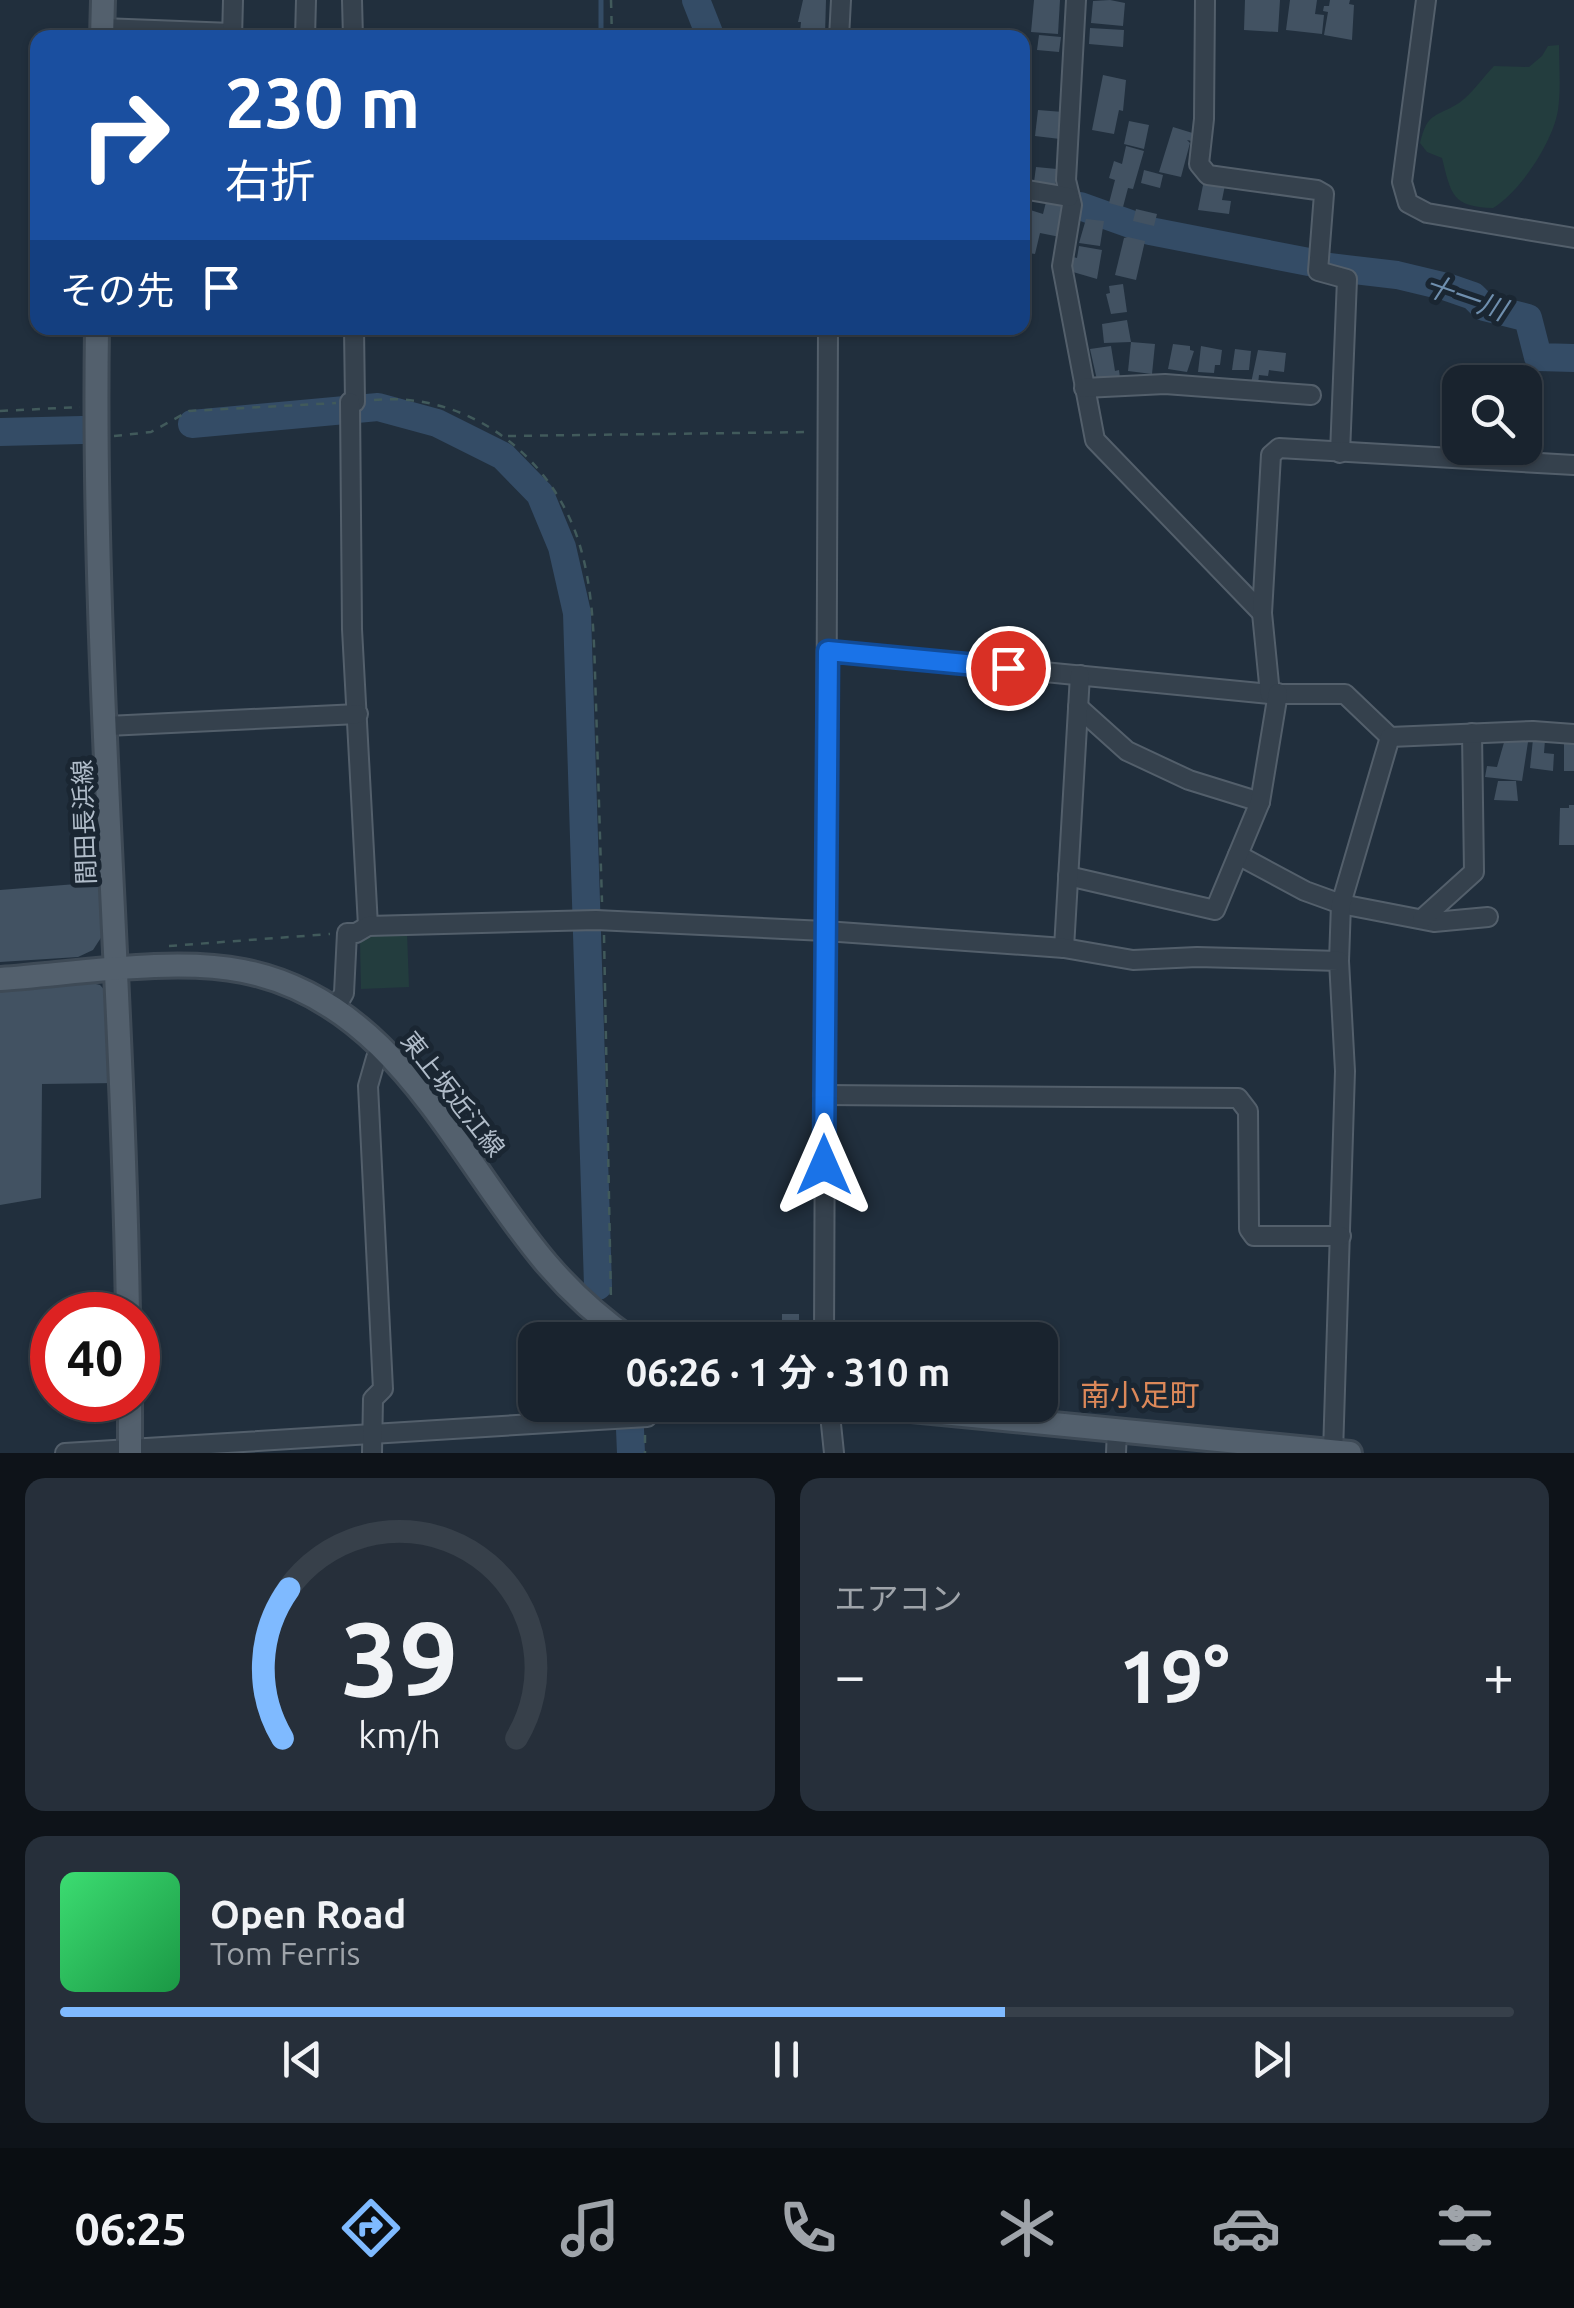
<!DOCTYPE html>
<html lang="ja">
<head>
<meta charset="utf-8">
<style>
  body { margin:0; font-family:Ubuntu,"Noto Sans JP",sans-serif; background:#262f3a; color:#f1f3f6; height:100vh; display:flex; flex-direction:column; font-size:38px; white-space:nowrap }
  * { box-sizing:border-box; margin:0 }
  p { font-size:32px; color:#9fa4aa }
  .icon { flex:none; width:55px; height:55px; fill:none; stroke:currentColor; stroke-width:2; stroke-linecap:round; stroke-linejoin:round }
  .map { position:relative; height:1453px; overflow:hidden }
  .details { display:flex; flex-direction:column; gap:25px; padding:25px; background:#0e1319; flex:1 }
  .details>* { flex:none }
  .top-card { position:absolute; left:30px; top:30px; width:1000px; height:305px; border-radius:20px; box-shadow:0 2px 8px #0004,0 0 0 2px #37404a; background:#1a4fa0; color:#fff; overflow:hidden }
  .buttons { position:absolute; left:1442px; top:365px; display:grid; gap:20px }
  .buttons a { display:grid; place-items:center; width:100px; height:100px; border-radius:20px; background:#19232e; box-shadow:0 2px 8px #0004,0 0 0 2px #37404a; font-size:50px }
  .speed { position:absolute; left:30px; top:1292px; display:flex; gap:20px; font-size:50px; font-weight:700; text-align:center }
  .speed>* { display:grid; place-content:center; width:130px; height:130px; border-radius:50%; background:#19232e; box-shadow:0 2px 8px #0004,0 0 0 2px #37404a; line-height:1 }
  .speed .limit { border:15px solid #d22; background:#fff; color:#111 }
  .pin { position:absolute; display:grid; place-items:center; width:85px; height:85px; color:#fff; margin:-42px; border:5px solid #fff; border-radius:50%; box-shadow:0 2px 10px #0007 }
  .me { position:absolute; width:110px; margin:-55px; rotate:0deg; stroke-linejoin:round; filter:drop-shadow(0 0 8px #0008) }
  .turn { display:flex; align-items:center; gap:35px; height:210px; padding:0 30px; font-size:45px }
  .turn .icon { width:130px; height:130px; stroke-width:2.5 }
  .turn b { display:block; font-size:70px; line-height:85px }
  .then { display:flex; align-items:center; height:95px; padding:0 30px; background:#0003; gap:20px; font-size:38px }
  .big { font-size:75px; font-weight:700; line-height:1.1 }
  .details .tile { flex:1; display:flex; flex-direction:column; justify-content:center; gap:15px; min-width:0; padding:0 35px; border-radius:20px; background:#262f3a }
  .details .dial { align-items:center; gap:0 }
  .dial svg { height:260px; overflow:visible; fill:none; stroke:#37404a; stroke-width:7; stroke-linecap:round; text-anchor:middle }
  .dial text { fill:#f1f3f6; stroke:none }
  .song { display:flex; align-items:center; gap:30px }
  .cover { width:120px; height:120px; border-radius:15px; background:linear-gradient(135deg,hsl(140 70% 55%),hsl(140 70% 35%)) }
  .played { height:10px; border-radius:5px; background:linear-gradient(90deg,#7fbaff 65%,#37404a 65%) }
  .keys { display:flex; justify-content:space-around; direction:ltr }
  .heat { display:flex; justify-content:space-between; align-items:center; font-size:55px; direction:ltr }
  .details .tiles { flex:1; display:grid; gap:25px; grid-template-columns:1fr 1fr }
  .tile:last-child { grid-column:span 2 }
  .trip { position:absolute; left:518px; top:1322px; width:540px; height:100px; border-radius:20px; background:#19232e; box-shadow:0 2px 8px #0004,0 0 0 2px #37404a; font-weight:700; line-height:100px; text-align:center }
  .tabs { display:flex; height:160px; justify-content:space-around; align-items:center; background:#0a0e12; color:#9fa4aa }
  .tabs .icon { width:70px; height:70px }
  .tabs .current { color:#7fbaff }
  .tabs b { font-size:45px; color:#f1f3f6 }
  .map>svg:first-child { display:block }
</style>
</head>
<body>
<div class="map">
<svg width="1574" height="1453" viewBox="0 0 1574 1453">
  <rect width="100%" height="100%" fill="#212f3d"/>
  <g fill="#233d3e">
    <path d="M1559,45C1559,66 1561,89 1558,110C1553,142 1520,192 1493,208C1452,207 1451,194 1442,158L1427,152L1420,143C1428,111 1435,118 1459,103C1472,94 1483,77 1494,66L1529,67L1542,56L1548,46Z"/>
    <path d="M366,932H407L409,987L361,989L360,942Z"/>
  </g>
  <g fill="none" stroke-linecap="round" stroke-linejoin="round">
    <path stroke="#344c66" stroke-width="5" d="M601,0V38"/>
    <g stroke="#344c66" stroke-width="28">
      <path d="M696,0L711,38"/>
      <path d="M1080,206L1150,231L1314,263"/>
      <path d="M1329,267L1397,275L1447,287L1473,296L1484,307L1528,318L1538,357L1574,358"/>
      <path d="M192,424L378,407L437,423L503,456L540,494L562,547L577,613L598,1286"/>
      <path d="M0,432L82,430"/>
      <path d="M629,1405L631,1453"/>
    </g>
  </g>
  <g fill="#425262">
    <path d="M803,0H826L825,35L800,33L801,22H798Z"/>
    <path d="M1034,0H1060L1058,34L1031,32Z"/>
    <path d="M1110,0L1125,3L1123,26L1091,23L1093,1Z"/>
    <path d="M1245,0H1280L1278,32L1244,30Z"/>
    <path d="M1290,0H1317L1315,14L1324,15L1322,34L1286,30Z"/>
    <path d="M1330,0H1350L1349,4L1354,5L1352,40L1324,35L1328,12L1323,11L1324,6H1329Z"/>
    <path d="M1090,28L1124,30L1123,47L1089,44Z"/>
    <path d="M1039,35L1061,37L1059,52L1037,50Z"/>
    <path d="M1103,75L1126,80L1123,111L1119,110L1114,134L1092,130Z"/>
    <path d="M1038,110L1063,112L1060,139L1035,136Z"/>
    <path d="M1129,121L1149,125L1144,149L1124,144Z"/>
    <path d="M1173,127L1199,135L1196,142L1187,140L1190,143L1181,177L1159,172Z"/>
    <path d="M1126,146L1144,151L1133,189L1128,188L1123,207L1109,203L1115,180L1109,178L1114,161L1122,164Z"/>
    <path d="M1036,167L1057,169L1055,185L1034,182Z"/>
    <path d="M1144,170L1163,175L1160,188L1141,183Z"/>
    <path d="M1204,180L1225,185L1222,200L1231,201L1229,214L1198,210Z"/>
    <path d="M1022,196L1026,197L1024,208L1043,214L1047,198L1067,202L1060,237L1040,233L1035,254L1022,252Z"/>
    <path d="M1136,209L1157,214L1154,226L1133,221Z"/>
    <path d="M1086,219L1104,221L1100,246L1079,243Z"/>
    <path d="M1128,237L1145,241L1136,280L1115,275L1124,238Z"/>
    <path d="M1079,246L1102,250L1097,279L1073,272V257L1077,258Z"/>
    <path d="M1123,284L1127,312L1111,314L1106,294L1110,293L1109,286Z"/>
    <path d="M1127,320L1131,342L1104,343L1102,324Z"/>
    <path d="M1131,342L1155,344L1152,374L1128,371Z"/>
    <path d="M1173,344L1190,346V350L1194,351L1187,372L1168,369Z"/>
    <path d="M1111,346L1115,371L1119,370L1120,378L1097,380L1090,349Z"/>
    <path d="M1201,346L1222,350L1220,365H1215L1214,373L1198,372Z"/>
    <path d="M1235,349L1251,351L1249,370H1232Z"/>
    <path d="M1258,350L1286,353L1284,372L1269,370L1268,376L1259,375L1258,384L1251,383Z"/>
    <path d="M1505,739L1528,742L1522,781L1485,777L1487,766L1497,767Z"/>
    <path d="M1533,739L1545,740L1544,753L1554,754L1553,771L1530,768Z"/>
    <path d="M1564,739L1574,740V771H1564Z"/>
    <path d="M1498,781H1516L1518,801L1494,800Z"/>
    <path d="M1569,805H1574V845H1559L1560,808H1569Z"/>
    <path d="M102,882L104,933L93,950L78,957L0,962V890Z"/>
    <path d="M92,983L100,985L110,996L117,1083L42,1084L41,1198L0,1205V986Z"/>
    <path d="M782,1314H799V1340H774L775,1322H782Z"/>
  </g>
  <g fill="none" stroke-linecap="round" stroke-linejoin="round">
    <defs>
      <g id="minor">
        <path d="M352,0L353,38"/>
        <path d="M1076,0L1066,180L1072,205L1062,266L1095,440L1262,613"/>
        <path d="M1205,0L1204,119L1199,164L1208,175L1317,190L1324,194L1318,271L1347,279L1340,453"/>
        <path d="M1426,0L1402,182L1408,203L1427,213L1574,238"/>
        <path d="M102,28L232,33"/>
        <path d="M232,38L233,0"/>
        <path d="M305,38L306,0"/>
        <path d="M839,38L841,0"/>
        <path d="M1022,189L1069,197"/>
        <path d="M354,328L355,402"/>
        <path d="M1084,388L1165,384L1311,395"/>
        <path d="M350,402L352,629L368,926"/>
        <path d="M828,651L1270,694"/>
        <path d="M1078,707L1127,751L1189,780L1260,802"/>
        <path d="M107,726L358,714"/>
        <path d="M1390,737L1345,694H1270L1262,613L1271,455L1279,448L1574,465"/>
        <path d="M1238,855L1305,891L1341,904L1434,922L1488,917"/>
        <path d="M1068,876L1215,910L1260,802L1278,693"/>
        <path d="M1422,919L1474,872L1472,733"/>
        <path d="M1064,948L1080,675"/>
        <path d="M1339,961L1341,904L1390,737L1533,731L1574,734"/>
        <path d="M336,1007L344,993L347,933H356L368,926L596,920L825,931L1064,948L1133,960L1197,957L1339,961L1345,1071L1333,1453"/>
        <path d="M823,1095L1238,1098L1248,1111L1249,1229L1254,1236H1341"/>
        <path d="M824,1340L828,328"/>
        <path d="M829,1405L834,1453"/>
        <path d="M65,1453L647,1417"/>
        <path d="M372,1453L373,1399L383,1389L368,1086L376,1058L383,1047"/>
        <path d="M1116,1453L1117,1430"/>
      </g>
      <g id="major">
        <path d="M102,38L103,0"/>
        <path d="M97,328C92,657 123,986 128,1315"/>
        <path d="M0,979C73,974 173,957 243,971C396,1001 455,1156 547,1264C571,1292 601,1319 631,1340"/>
        <path d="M130,1400V1453"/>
        <path d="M860,1405L1350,1453"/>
      </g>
    </defs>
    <use href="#minor" stroke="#535f6b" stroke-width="22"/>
    <use href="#major" stroke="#3e4a56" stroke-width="28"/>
    <g stroke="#415a5b" stroke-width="2.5" stroke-dasharray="8 8" stroke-linecap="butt">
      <path d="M611,0L612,38"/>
      <path d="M374,400C471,391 558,460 582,553C595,602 594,654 596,704C598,770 600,836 602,902"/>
      <path d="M0,411L80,407"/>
      <path d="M114,436L151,432L189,411L336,403"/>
      <path d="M508,436L810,432"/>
      <path d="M604,935L611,1302"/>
      <path d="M169,946L330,934"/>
      <path d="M645,1435V1453"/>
    </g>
    <use href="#minor" stroke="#35414d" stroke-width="18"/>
    <use href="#major" stroke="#53606d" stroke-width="22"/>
  </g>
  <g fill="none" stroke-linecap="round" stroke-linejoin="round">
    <defs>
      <path id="route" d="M824,1165L828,651L1008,668"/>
    </defs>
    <use href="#route" stroke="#114b97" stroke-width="25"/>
    <use href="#route" stroke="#1a73e8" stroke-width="18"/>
  </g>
  <g text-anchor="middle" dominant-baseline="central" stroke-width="10" stroke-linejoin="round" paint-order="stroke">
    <g font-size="25" fill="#b0bcc9" stroke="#1a2632">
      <text transform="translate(84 822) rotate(-92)">間田長浜線</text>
      <text transform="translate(453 1094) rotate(52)">東上坂近江線</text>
    </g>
    <g font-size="28" font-style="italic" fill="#6f8fae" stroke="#1a2632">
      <text transform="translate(1466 297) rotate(19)">十一川</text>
    </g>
    <g font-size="30" fill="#dc8859" stroke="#1a2632">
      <text x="1140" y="1395">南小足町</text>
    </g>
  </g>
</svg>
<div class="buttons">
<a><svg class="icon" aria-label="search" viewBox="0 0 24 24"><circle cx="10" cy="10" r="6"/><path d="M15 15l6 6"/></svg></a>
</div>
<div class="speed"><div class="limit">40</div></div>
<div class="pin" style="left:1008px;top:668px;background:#d93025"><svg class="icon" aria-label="arrive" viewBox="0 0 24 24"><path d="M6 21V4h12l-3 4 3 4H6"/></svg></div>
<svg class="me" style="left:824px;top:1165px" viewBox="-20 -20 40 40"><path d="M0-17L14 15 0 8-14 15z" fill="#1a73e8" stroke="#fff" stroke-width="4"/></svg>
<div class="trip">06:26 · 1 分 · 310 m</div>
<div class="top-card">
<div class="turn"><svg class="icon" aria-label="right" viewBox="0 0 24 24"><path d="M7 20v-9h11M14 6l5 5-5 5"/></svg><div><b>230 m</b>右折</div></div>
<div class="then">その先<svg class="icon" aria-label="arrive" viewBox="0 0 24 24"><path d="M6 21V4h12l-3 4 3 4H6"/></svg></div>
</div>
</div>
<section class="details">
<div class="tiles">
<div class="tile dial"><svg viewBox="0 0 100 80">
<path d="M14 69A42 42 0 1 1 86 69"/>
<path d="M14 69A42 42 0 0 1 16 23" stroke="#7fbaff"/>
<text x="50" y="56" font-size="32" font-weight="700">39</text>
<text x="50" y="72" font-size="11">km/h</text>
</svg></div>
<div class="tile"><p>エアコン</p>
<div class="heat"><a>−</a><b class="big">19°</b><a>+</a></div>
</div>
<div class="tile">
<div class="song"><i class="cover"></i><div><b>Open Road</b><p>Tom Ferris</p></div></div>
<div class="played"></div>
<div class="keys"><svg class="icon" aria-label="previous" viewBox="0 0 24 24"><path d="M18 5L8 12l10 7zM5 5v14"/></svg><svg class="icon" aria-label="pause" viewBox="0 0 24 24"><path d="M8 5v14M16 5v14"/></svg><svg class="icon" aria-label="next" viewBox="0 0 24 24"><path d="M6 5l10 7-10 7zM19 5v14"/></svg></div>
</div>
</div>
</section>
<nav class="tabs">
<b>06:25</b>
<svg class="icon current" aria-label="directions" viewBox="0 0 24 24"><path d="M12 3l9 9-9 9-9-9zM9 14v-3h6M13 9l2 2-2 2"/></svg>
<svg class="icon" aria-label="music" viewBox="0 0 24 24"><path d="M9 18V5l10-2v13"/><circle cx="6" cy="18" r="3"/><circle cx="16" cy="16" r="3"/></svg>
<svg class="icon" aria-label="phone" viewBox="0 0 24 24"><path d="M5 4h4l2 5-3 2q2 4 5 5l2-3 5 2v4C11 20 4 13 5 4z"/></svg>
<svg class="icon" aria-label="climate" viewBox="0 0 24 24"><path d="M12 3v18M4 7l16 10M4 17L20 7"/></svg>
<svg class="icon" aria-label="car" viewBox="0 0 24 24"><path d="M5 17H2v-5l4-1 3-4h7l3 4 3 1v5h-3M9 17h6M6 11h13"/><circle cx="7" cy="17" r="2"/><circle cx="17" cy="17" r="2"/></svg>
<svg class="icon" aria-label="filters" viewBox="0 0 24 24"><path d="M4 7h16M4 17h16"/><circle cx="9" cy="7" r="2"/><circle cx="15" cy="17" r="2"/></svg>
</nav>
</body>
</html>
